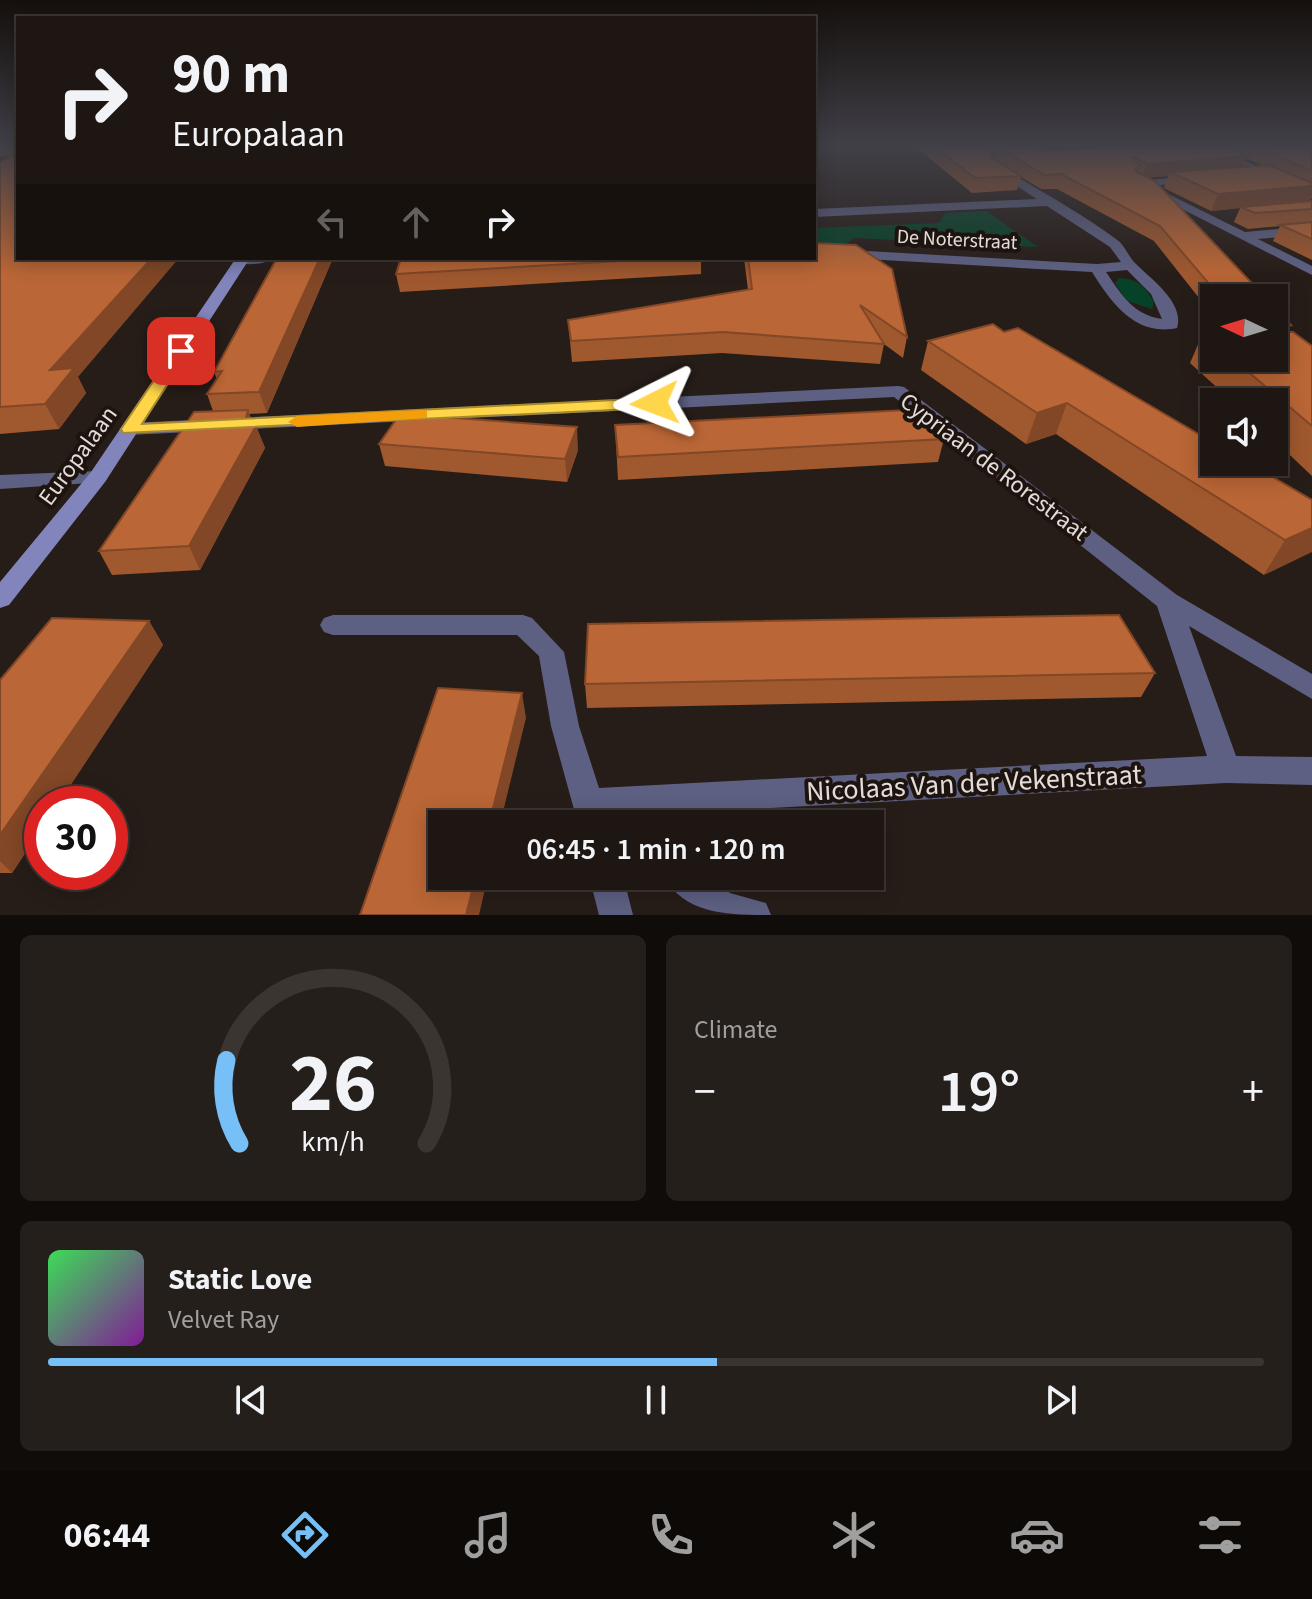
<!DOCTYPE html>
<html lang="en">
<head>
<meta charset="utf-8">
<style>
  body { margin:0; font-family:"Source Sans 3",sans-serif; background:#251f1b; color:#f1f3f6; height:100vh; display:flex; flex-direction:column; font-size:30px; white-space:nowrap }
  * { box-sizing:border-box; margin:0 }
  p { font-size:26px; color:#a09f9f }
  .icon { flex:none; width:44px; height:44px; fill:none; stroke:currentColor; stroke-width:2; stroke-linecap:round; stroke-linejoin:round }
  .map { position:relative; height:915px; overflow:hidden }
  .sheet { display:flex; flex-direction:column; gap:20px; padding:20px; background:#100c0a; flex:1 }
  .sheet>* { flex:none }
  .guide { position:absolute; left:16px; top:16px; width:800px; height:244px; border-radius:0px; box-shadow:0 4px 20px #0003,0 0 0 2px #3b3532; background:#1d1612; color:#f1f3f6; overflow:hidden }
  .needle { width:52px; rotate:274deg }
  .fabs { position:absolute; left:1200px; top:284px; display:grid; gap:16px }
  .fabs a { display:grid; place-items:center; width:88px; height:88px; border-radius:0px; background:#1d1612; box-shadow:0 4px 20px #0003,0 0 0 2px #3b3532; font-size:40px }
  .speed { position:absolute; left:24px; top:786px; display:flex; gap:16px; font-size:40px; font-weight:700; text-align:center }
  .speed>* { display:grid; place-content:center; width:104px; height:104px; border-radius:50%; background:#1d1612; box-shadow:0 4px 20px #0003,0 0 0 2px #3b3532; line-height:1 }
  .speed .limit { border:12px solid #d22; background:#fff; color:#111 }
  .pin { position:absolute; display:grid; place-items:center; width:68px; height:68px; color:#fff; margin:-34px; border-radius:16px; box-shadow:0 4px 12px #0006 }
  .me { position:absolute; width:88px; margin:-44px; rotate:267deg; stroke-linejoin:round; filter:drop-shadow(0 0 6px #0008) }
  .turn { display:flex; align-items:center; gap:28px; height:168px; padding:0 24px; font-size:36px }
  .turn .icon { width:104px; height:104px; stroke-width:2.5 }
  .turn b { display:block; font-size:56px; line-height:68px }
  .lanes { display:flex; align-items:center; height:76px; padding:0 24px; background:#0003; justify-content:center; gap:40px; direction:ltr }
  .lanes .off { opacity:.35 }
  .big { font-size:60px; font-weight:600; line-height:1.1 }
  .sheet .tile { flex:1; display:flex; flex-direction:column; justify-content:center; gap:12px; min-width:0; padding:0 28px; border-radius:12px; background:#251f1b }
  .sheet .dial { align-items:center; gap:0 }
  .dial svg { height:208px; overflow:visible; fill:none; stroke:#3b3532; stroke-width:7; stroke-linecap:round; text-anchor:middle }
  .dial text { fill:#f1f3f6; stroke:none }
  .song { display:flex; align-items:center; gap:24px }
  .cover { width:96px; height:96px; border-radius:12px; background:linear-gradient(135deg,hsl(130 70% 55%),hsl(290 70% 35%)) }
  .played { height:8px; border-radius:4px; background:linear-gradient(90deg,#76c0f7 55%,#3b3532 55%) }
  .keys { display:flex; justify-content:space-around; direction:ltr }
  .heat { display:flex; justify-content:space-between; align-items:center; font-size:44px; direction:ltr }
  .sheet .tiles { flex:1; display:grid; gap:20px; grid-template-columns:1fr 1fr }
  .tile:last-child { grid-column:span 2 }
  .trip { position:absolute; left:428px; top:810px; width:456px; height:80px; border-radius:0px; background:#1d1612; box-shadow:0 4px 20px #0003,0 0 0 2px #3b3532; font-weight:600; line-height:80px; text-align:center }
  .menu { display:flex; height:128px; justify-content:space-around; align-items:center; background:#0c0907; color:#a09f9f }
  .menu .icon { width:56px; height:56px }
  .menu .active { color:#76c0f7 }
  .menu b { font-size:36px; color:#f1f3f6 }
  .map>svg:first-child { display:block }
</style>
</head>
<body>
<div class="map">
<svg width="1312" height="915" viewBox="0 0 1312 915">
  <rect width="100%" height="100%" fill="#271d18"/>
  <g fill="#064228">
    <path d="M986,211L1038,247L855,238L839,247L814,246V228L939,223L945,213Z"/>
    <path d="M1119,278C1138,279 1144,286 1154,302L1152,309L1127,301L1115,283Z"/>
  </g>
  <g fill="none" stroke-linecap="round" stroke-linejoin="round">
    <g fill="#5e6083" fill-rule="evenodd">
      <path d="M1202,147H1216L1312,192V199Z"/>
      <path d="M992,166H1000C1038,190 1080,212 1116,239C1125,245 1128,256 1135,263C1151,279 1185,303 1177,328C1135,337 1111,302 1092,272L814,256V248L1097,264L1121,262L1110,247L1047,206L814,217V209L1037,199L992,170ZM1127,270L1151,294L1162,319C1133,315 1121,294 1106,272Z"/>
      <path d="M1193,176L1198,179L1197,181L1152,186L1245,232L1312,226V234L1258,239L1312,266V275L1133,184L1139,181Z"/>
      <path d="M236,258H273C265,265 247,265 236,263Z"/>
      <path d="M898,386L904,387L1177,595L1312,674V699L1189,626L1236,756L1312,757V785L1226,783L627,816L631,824H578L551,726L539,656L517,635H333L324,632L320,625L324,618L333,615H523L532,618L564,652L579,726L599,788L1207,756L1157,606L894,397L129,435L119,429L129,423Z"/>
      <path d="M98,471L108,477L105,482L0,489V475Z"/>
      <path d="M589,876H623L633,915H599Z"/>
      <path d="M664,876H708L730,893L766,903L771,915C729,915 684,915 664,876Z"/>
    </g>
    <path fill="#8284bc" fill-rule="evenodd" d="M236,258H250L105,482L9,605L0,608V582L91,472Z"/>
  </g>
  <g fill="#a0582e" fill-rule="evenodd">
    <path d="M0,147H18V258L86,393L59,429L0,434V163L11,156H0Z"/>
    <path d="M916,147H1036L1041,151L1129,147H1312V196L1310,201H1312V260L1273,241L1280,226L1248,229L1234,222L1240,208L1211,211L1164,188L1168,176L1147,177L1266,298H1214V317L1154,241L1057,189H1041L1021,177L1017,190L972,193ZM1246,158L1262,165L1242,167Z"/>
    <path d="M277,258H333L267,413L249,414L254,426H256L265,448L200,570L112,575L99,551L213,411L207,394L217,379L214,372Z"/>
    <path d="M401,258H701V274L400,292L396,274Z"/>
    <path d="M744,258H814L907,337L903,358L884,344L880,364L722,353L572,362L568,320L748,290Z"/>
    <path d="M1274,307L1291,325L1287,332L1312,346V476L1274,440V402H1233L1190,363L1203,333H1214V358H1274Z"/>
    <path d="M1004,332L1312,500L1264,575L1056,434L1026,444L921,370L928,341Z"/>
    <path d="M615,425L944,439L938,462L618,480Z"/>
    <path d="M379,444L578,450L567,482L385,466Z"/>
    <path d="M149,621L163,645L58,804H42V828L12,873H0V680Z"/>
    <path d="M1155,673L1141,697L587,708L585,684Z"/>
  </g>
  <g fill="#824726">
    <path d="M999,148L996,161L987,164L991,151Z"/>
    <path d="M1247,156L1241,170L1170,172L1168,176L1142,178L1147,164Z"/>
    <path d="M1312,186V196L1310,201L1241,207L1240,208L1211,211L1218,194Z"/>
    <path d="M152,258H179L78,377L86,393L59,429L45,404L50,370Z"/>
    <path d="M320,258H333L267,413L259,392Z"/>
    <path d="M1067,403L1056,434L1026,444L1037,413Z"/>
    <path d="M248,410L255,429L256,426L265,448L200,570L189,546L244,426Z"/>
    <path d="M577,427L578,450L567,482L565,459Z"/>
    <path d="M1312,528V552L1264,575L1285,540Z"/>
    <path d="M149,621L163,645L58,804H42V828L12,873L0,861V835Z"/>
    <path d="M522,693L526,718L500,824H489Z"/>
    <path d="M476,876H488L479,915H466Z"/>
  </g>
  <g fill="#ba6636" stroke="#824726" stroke-width="2">
    <path d="M935,147H1036L1041,151L1129,147H1229L1247,156L1147,164L1131,156L1140,166L1135,169L1137,172L1155,181L1266,298H1221L1160,226L1061,174L1045,175L999,148L991,151V157L1021,176L975,178Z"/>
    <path d="M1258,147H1312V171Z"/>
    <path d="M18,151V258H152L50,370L74,368L45,404L0,407V163Z"/>
    <path d="M1269,165L1312,183V186L1218,194L1170,172Z"/>
    <path d="M1312,201V209L1255,213L1241,207Z"/>
    <path d="M1312,222V239L1280,225Z"/>
    <path d="M814,243L856,245L892,269L907,337L860,305L884,344L723,332L571,341L568,320L752,289L748,258H814Z"/>
    <path d="M277,258H320L259,392L207,394L222,371L214,372Z"/>
    <path d="M401,258H674L396,274Z"/>
    <path d="M1274,307L1291,325L1274,324Z"/>
    <path d="M993,324L1004,332L1018,328L1214,443V462H1247L1312,500V528L1285,540L1067,403L1037,413L928,341Z"/>
    <path d="M1274,332H1293L1312,346V426L1232,358H1274Z"/>
    <path d="M1203,333H1214V342Z"/>
    <path d="M926,409L944,439L618,457L615,425Z"/>
    <path d="M248,410L244,426H256L189,546L99,551L194,412Z"/>
    <path d="M400,414L577,427L565,459L379,444Z"/>
    <path d="M1119,615L1155,673L585,684L588,624Z"/>
    <path d="M52,618L149,621L0,835V680Z"/>
    <path d="M438,688L522,693L489,824H442V876H476L466,915H360Z"/>
  </g>
  <linearGradient id="sky" x2="0" y2="1"><stop stop-color="#15100d"/><stop offset="0.53" stop-color="#414048"/><stop offset="1" stop-color="#414048" stop-opacity="0"/></linearGradient>
  <rect width="1312" height="275" fill="url(#sky)"/>
  <path fill="#ffd54a" stroke="#a68a30" stroke-width="2" d="M176,348L189,351L142,424L655,398L663,403L655,408L123,433L121,429Z"/>
  <path fill="#f59e0b" d="M421,410L427,411V418L297,427L288,422L297,416Z"/>
  <g text-anchor="middle" dominant-baseline="central" stroke-width="8" stroke-linejoin="round" paint-order="stroke">
    <g font-size="20" fill="#e4dcd9" stroke="#1e140f">
      <text transform="translate(957 240) rotate(3)">De Noterstraat</text>
    </g>
    <g font-size="24" fill="#e4dcd9" stroke="#1e140f">
      <text transform="translate(78 456) rotate(-54)">Europalaan</text>
      <text transform="translate(994 467) rotate(37)">Cypriaan de Rorestraat</text>
    </g>
    <g font-size="28" fill="#e4dcd9" stroke="#1e140f">
      <text transform="translate(974 783) rotate(-3)">Nicolaas Van der Vekenstraat</text>
    </g>
  </g>
</svg>
<div class="fabs">
<a><svg class="needle" viewBox="-14 -14 28 28"><path d="M0-13l5 13h-10z" fill="#e53935"/><path d="M0 13l5-13h-10z" fill="#a09f9f"/></svg></a>
<a><svg class="icon" aria-label="sound" viewBox="0 0 24 24"><path d="M4 9h4l5-4v14l-5-4H4zM17 9q2 3 0 6"/></svg></a>
</div>
<div class="speed"><div class="limit">30</div></div>
<div class="pin" style="left:181px;top:351px;background:#d93025"><svg class="icon" aria-label="arrive" viewBox="0 0 24 24"><path d="M6 21V4h12l-3 4 3 4H6"/></svg></div>
<svg class="me" style="left:655px;top:403px" viewBox="-20 -20 40 40"><path d="M0-17L14 15 0 8-14 15z" fill="#ffd54a" stroke="#fff" stroke-width="4"/></svg>
<div class="trip">06:45 · 1 min · 120 m</div>
<div class="guide">
<div class="turn"><svg class="icon" aria-label="right" viewBox="0 0 24 24"><path d="M7 20v-9h11M14 6l5 5-5 5"/></svg><div><b>90 m</b>Europalaan</div></div>
<div class="lanes"><svg class="icon off" aria-label="left" viewBox="0 0 24 24"><path d="M17 20v-9H6M10 6l-5 5 5 5"/></svg><svg class="icon off" aria-label="ahead" viewBox="0 0 24 24"><path d="M12 20V5M6 11l6-6 6 6"/></svg><svg class="icon" aria-label="right" viewBox="0 0 24 24"><path d="M7 20v-9h11M14 6l5 5-5 5"/></svg></div>
</div>
</div>
<section class="sheet">
<div class="tiles">
<div class="tile dial"><svg viewBox="0 0 100 80">
<path d="M14 69A42 42 0 1 1 86 69"/>
<path d="M14 69A42 42 0 0 1 9 37" stroke="#76c0f7"/>
<text x="50" y="56" font-size="32" font-weight="700">26</text>
<text x="50" y="72" font-size="11">km/h</text>
</svg></div>
<div class="tile"><p>Climate</p>
<div class="heat"><a>−</a><b class="big">19°</b><a>+</a></div>
</div>
<div class="tile">
<div class="song"><i class="cover"></i><div><b>Static Love</b><p>Velvet Ray</p></div></div>
<div class="played"></div>
<div class="keys"><svg class="icon" aria-label="previous" viewBox="0 0 24 24"><path d="M18 5L8 12l10 7zM5 5v14"/></svg><svg class="icon" aria-label="pause" viewBox="0 0 24 24"><path d="M8 5v14M16 5v14"/></svg><svg class="icon" aria-label="next" viewBox="0 0 24 24"><path d="M6 5l10 7-10 7zM19 5v14"/></svg></div>
</div>
</div>
</section>
<nav class="menu">
<b>06:44</b>
<svg class="icon active" aria-label="directions" viewBox="0 0 24 24"><path d="M12 3l9 9-9 9-9-9zM9 14v-3h6M13 9l2 2-2 2"/></svg>
<svg class="icon" aria-label="music" viewBox="0 0 24 24"><path d="M9 18V5l10-2v13"/><circle cx="6" cy="18" r="3"/><circle cx="16" cy="16" r="3"/></svg>
<svg class="icon" aria-label="phone" viewBox="0 0 24 24"><path d="M5 4h4l2 5-3 2q2 4 5 5l2-3 5 2v4C11 20 4 13 5 4z"/></svg>
<svg class="icon" aria-label="climate" viewBox="0 0 24 24"><path d="M12 3v18M4 7l16 10M4 17L20 7"/></svg>
<svg class="icon" aria-label="car" viewBox="0 0 24 24"><path d="M5 17H2v-5l4-1 3-4h7l3 4 3 1v5h-3M9 17h6M6 11h13"/><circle cx="7" cy="17" r="2"/><circle cx="17" cy="17" r="2"/></svg>
<svg class="icon" aria-label="filters" viewBox="0 0 24 24"><path d="M4 7h16M4 17h16"/><circle cx="9" cy="7" r="2"/><circle cx="15" cy="17" r="2"/></svg>
</nav>
</body>
</html>
